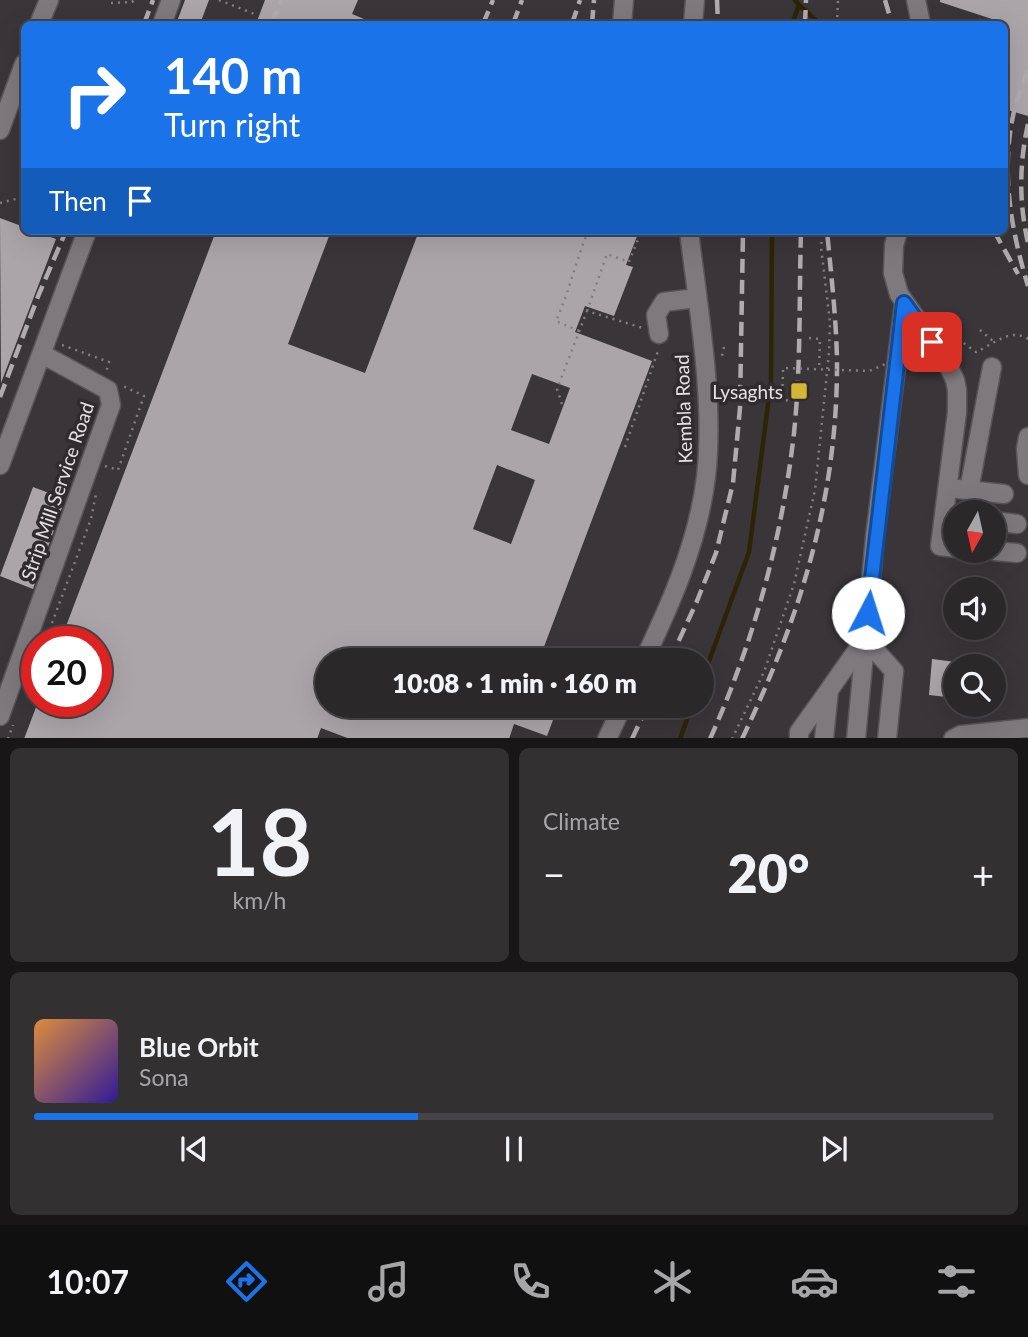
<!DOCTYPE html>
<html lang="en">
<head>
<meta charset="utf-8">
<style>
  body { margin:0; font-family:Lato,sans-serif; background:#333032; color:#f1f3f6; height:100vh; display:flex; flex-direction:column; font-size:26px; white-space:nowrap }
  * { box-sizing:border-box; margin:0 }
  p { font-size:23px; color:#a6a6a8 }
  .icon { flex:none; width:38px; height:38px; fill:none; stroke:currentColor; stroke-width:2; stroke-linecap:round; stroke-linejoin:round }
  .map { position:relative; height:738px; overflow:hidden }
  .drawer { display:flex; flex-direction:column; gap:10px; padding:10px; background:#181617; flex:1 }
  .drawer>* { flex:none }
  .banner { position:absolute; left:21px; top:21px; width:987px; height:214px; border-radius:10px; box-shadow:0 7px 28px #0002,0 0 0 2px #474447; background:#1a73e8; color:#fff; overflow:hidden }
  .needle { width:46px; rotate:188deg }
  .tools { position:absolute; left:943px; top:500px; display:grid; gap:14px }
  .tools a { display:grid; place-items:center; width:63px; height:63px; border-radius:50%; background:#2b282a; box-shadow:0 7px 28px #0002,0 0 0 2px #474447; font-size:35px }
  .speed { position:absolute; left:21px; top:626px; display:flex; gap:14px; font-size:35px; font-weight:700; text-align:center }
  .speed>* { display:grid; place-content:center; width:91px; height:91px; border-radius:50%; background:#2b282a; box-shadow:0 7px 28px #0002,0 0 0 2px #474447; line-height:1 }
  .speed .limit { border:10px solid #d22; background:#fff; color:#111 }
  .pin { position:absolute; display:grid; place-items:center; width:60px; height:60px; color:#fff; margin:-30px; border-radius:14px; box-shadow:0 4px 10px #0006 }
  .me { position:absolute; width:77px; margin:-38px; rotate:5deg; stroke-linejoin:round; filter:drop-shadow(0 0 5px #0008) }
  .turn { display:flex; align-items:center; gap:24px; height:147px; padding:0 28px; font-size:32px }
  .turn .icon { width:91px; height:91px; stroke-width:2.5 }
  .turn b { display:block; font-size:49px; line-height:60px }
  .then { display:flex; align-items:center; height:66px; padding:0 28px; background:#0003; gap:14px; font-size:26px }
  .big { font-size:52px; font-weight:800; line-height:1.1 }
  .drawer .tile { flex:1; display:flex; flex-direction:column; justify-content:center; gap:10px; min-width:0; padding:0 24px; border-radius:10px; background:#333032 }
  .drawer .dial { align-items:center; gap:0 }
  .dial b { font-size:91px; line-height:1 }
  .song { display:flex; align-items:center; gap:21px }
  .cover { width:84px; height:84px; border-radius:10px; background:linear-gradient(135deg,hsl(30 70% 55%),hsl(250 70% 35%)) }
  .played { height:7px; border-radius:4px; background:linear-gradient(90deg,#1a73e8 40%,#474447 40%) }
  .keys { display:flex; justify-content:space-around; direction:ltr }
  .heat { display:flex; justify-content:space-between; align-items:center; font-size:38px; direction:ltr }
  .drawer .tiles { flex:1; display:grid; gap:10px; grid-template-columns:1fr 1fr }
  .tile:last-child { grid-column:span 2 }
  .trip { position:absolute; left:315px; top:648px; width:399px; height:70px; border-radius:35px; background:#2b282a; box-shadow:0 7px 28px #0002,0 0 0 2px #474447; font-weight:800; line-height:70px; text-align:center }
  .tab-bar { display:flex; height:112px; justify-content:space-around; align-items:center; background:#111011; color:#a6a6a8 }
  .tab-bar .icon { width:49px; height:49px }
  .tab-bar .on { color:#1a73e8 }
  .tab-bar b { font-size:32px; color:#f1f3f6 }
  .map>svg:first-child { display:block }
</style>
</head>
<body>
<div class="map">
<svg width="1028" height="739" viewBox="0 0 1028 739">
  <rect width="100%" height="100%" fill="#393538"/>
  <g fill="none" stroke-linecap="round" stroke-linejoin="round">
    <g stroke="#2c2505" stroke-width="4.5">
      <path d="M799,5L820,24"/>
      <path d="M792,24L799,5L795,0"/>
      <path d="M702,680L749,552L771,381L772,231"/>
      <path d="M680,739L692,705"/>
    </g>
  </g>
  <g fill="#aba5a9" fill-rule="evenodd">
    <path d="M185,0H209L200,24H176Z"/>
    <path d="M265,0H358L352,14L376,24H256Z"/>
    <path d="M940,0H1028V116L1004,109V24H990L992,19L940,2Z"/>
    <path d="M0,218L24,227V231H34L56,239L1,383Z"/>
    <path d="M216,231H331L288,344L365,373L419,231H639L626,265L633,267L614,316L585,306L575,332L652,361L539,660H327V705H539L556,712L547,736L514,724L509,739H350L321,728L317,739H24L38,702H96V642H60ZM532,374L570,388L549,444L511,430ZM497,465L535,480L511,544L473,529Z"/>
    <path d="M33,487L65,499L33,589L0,576Z"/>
    <path d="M932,659L956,662V698L929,695Z"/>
  </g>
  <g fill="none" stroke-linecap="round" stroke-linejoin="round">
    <defs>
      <g id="minor">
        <path d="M916,0L921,24"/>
        <path d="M39,24L49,0"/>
        <path d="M162,24L171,0"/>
        <path d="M622,24L624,0"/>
        <path d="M693,24L695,0"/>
        <path d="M0,130L24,64"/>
        <path d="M898,231L894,245L893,273L899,294L946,361L955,380L957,390V412L940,546L956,548"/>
        <path d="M659,334L656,315L664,302L697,298"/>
        <path d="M1028,437L1026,449L1028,475"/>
        <path d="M0,465L87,231"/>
        <path d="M958,489L1004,494"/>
        <path d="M969,490L992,367"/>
        <path d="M994,521L1017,524"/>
        <path d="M994,551L1017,553"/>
        <path d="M644,660C672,601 698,542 706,477C715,402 698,307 689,231"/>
        <path d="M0,716L111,405L108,390L42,354"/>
        <path d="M607,739L623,705"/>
        <path d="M799,739V732L827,693"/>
        <path d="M824,739L829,690L865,639L894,671L887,739"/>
        <path d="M856,739L875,537L904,303"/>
        <path d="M953,739L961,735L1028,728"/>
      </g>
    </defs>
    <use href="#minor" stroke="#585457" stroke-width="21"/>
    <g stroke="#827e81" stroke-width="2.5" stroke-dasharray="2 5" stroke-linecap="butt">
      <path d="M219,0L257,15"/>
      <path d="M111,3L132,2L134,0"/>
      <path d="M837,24L838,0"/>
      <path d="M0,203L24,197"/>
      <path d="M587,311L607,254L629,262L641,232"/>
      <path d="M980,330L993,341"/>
      <path d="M579,331L556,321C569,292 576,261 588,231"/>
      <path d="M809,338L820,339L819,370"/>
      <path d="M958,339L976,352C992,345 1011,327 1028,339"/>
      <path d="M62,345L109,362L106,372"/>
      <path d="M724,347L722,356L724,357"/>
      <path d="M779,399L791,401"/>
      <path d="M782,400L783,372"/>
      <path d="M562,404L557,389L587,311L643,328"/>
      <path d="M625,447L659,348"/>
      <path d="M105,466L118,470L144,396L123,386"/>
      <path d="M52,623L91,519L96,494"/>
      <path d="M8,739L13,725"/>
      <path d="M732,739L764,672L794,584L815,490L829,353L830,322L821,247L823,231"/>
    </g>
    <use href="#minor" stroke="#7e797c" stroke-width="18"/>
    <g stroke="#afabae" stroke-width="4.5" stroke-dasharray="14 7" stroke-linecap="butt">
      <path d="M717,0L718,24"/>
      <path d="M885,0L892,24"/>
      <path d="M144,24L153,0"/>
      <path d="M272,24L281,0"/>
      <path d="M483,24L493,0"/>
      <path d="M513,24L522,0"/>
      <path d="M572,24L580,0"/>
      <path d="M592,24L594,0"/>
      <path d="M805,24L806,0"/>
      <path d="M1028,70C1023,85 1016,100 1013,116C1001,173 1011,230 1028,286"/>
      <path d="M1028,124C1019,165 1019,203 1028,243"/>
      <path d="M994,231L1018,274"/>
      <path d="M0,397L39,294L66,231"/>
      <path d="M670,660L697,601L716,553L733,483L740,408L743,231"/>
      <path d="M632,739L648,705"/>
      <path d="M710,739C754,641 782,539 794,433C801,366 799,298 801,231"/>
      <path d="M742,739C801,615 838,497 837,359C836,316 831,273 827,231"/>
    </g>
    <path stroke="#827e81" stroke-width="2.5" stroke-dasharray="2 5" stroke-linecap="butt" d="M783,372V368L869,371L954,335L958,339"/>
  </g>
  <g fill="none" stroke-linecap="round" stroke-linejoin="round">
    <defs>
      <path id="route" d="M868,613L904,303L932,342"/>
    </defs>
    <use href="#route" stroke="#114b97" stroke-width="18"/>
    <use href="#route" stroke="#1a73e8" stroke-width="12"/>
  </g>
  <rect fill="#d3b635" stroke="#2f2b2e" stroke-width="2.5" x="790" y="382" width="18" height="18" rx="3.5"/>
  <g text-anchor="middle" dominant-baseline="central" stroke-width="7" stroke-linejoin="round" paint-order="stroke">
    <g font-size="19" fill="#e4e1e3" stroke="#2f2b2e" text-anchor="end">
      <text x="783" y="391">Lysaghts</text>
    </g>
    <g font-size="19" fill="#e4e1e3" stroke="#2f2b2e">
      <text transform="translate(683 409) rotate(-92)">Kembla Road</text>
      <text transform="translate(57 491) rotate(-71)">Strip Mill Service Road</text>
    </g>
  </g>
</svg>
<div class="tools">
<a><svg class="needle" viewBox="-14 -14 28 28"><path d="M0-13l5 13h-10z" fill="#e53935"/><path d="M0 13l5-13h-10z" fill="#a6a6a8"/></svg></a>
<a><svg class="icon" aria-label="sound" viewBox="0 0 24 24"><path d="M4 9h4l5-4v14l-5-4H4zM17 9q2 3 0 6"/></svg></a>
<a><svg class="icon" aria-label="search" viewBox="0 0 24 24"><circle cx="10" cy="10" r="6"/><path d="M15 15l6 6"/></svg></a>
</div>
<div class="speed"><div class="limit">20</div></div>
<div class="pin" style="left:932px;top:342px;background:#d93025"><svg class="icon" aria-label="arrive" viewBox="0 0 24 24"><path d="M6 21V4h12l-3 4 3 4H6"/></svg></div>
<svg class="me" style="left:868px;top:613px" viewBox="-20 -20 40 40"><circle r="19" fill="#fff"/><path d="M0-13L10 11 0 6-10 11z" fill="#1a73e8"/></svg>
<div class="trip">10:08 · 1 min · 160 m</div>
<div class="banner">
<div class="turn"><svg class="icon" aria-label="right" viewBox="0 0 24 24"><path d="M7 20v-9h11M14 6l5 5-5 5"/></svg><div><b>140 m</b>Turn right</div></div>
<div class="then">Then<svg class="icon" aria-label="arrive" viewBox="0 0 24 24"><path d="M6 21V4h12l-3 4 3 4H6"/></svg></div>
</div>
</div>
<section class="drawer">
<div class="tiles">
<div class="tile dial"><b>18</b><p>km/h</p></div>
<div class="tile"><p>Climate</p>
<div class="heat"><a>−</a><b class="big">20°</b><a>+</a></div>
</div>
<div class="tile">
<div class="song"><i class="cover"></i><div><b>Blue Orbit</b><p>Sona</p></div></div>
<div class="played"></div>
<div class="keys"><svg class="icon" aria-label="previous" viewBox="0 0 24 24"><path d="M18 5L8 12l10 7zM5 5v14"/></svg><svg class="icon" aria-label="pause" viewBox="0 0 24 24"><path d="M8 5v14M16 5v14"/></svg><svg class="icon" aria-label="next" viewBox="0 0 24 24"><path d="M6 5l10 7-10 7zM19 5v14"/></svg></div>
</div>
</div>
</section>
<nav class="tab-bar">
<b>10:07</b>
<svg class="icon on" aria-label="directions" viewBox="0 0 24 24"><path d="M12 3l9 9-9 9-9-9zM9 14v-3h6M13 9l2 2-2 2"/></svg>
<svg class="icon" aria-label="music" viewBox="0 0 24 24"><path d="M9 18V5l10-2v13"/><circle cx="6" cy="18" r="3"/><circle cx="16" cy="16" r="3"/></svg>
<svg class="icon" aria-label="phone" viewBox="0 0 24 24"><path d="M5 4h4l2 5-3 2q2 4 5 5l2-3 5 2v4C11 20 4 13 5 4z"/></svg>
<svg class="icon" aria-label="climate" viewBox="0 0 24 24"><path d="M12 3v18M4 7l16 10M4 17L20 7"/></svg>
<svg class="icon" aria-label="car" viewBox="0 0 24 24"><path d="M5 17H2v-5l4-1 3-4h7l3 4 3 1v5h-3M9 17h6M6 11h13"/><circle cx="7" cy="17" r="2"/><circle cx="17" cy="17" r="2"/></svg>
<svg class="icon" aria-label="filters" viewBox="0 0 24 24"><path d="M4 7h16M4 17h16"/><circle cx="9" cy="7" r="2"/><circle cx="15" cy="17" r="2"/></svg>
</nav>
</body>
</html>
